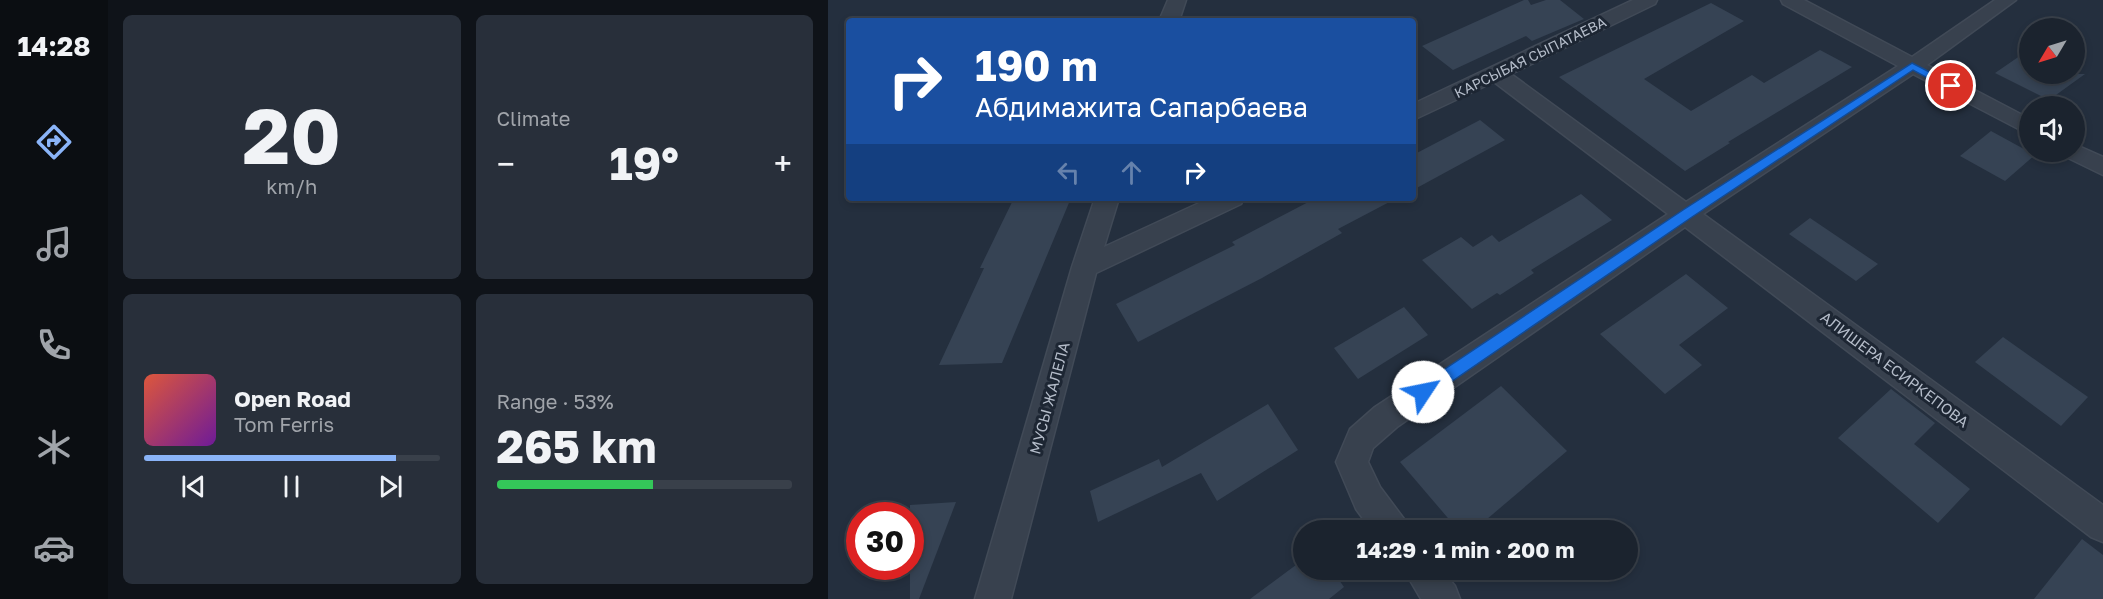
<!DOCTYPE html>
<html lang="en">
<head>
<meta charset="utf-8">
<style>
  body { margin:0; font-family:"Golos Text",sans-serif; background:#282f3a; color:#f1f3f6; height:100vh; display:flex; flex-direction:column; font-size:22px; white-space:nowrap }
  * { box-sizing:border-box; margin:0 }
  p { font-size:20px; color:#a0a4aa }
  .icon { flex:none; width:33px; height:33px; fill:none; stroke:currentColor; stroke-width:2; stroke-linecap:round; stroke-linejoin:round }
  .map { position:relative; flex:1; overflow:hidden }
  .drawer { display:flex; flex-direction:column; gap:15px; padding:15px; background:#0f1319; width:720px }
  .drawer>* { flex:none }
  .hud { position:absolute; left:18px; top:18px; width:570px; height:183px; border-radius:6px; box-shadow:0 3px 9px #0003,0 0 0 2px #39404a; background:#1a4fa0; color:#fff; overflow:hidden }
  .needle { width:39px; rotate:232deg }
  .tools { position:absolute; left:1191px; top:18px; display:grid; gap:12px }
  .tools a { display:grid; place-items:center; width:66px; height:66px; border-radius:50%; background:#1b232e; box-shadow:0 3px 9px #0003,0 0 0 2px #39404a; font-size:30px }
  .speed { position:absolute; left:18px; top:502px; display:flex; gap:12px; font-size:30px; font-weight:700; text-align:center }
  .speed>* { display:grid; place-content:center; width:78px; height:78px; border-radius:50%; background:#1b232e; box-shadow:0 3px 9px #0003,0 0 0 2px #39404a; line-height:1 }
  .speed .limit { border:9px solid #d22; background:#fff; color:#111 }
  .pin { position:absolute; display:grid; place-items:center; width:51px; height:51px; color:#fff; margin:-26px; border:3px solid #fff; border-radius:50%; box-shadow:0 2px 6px #0007 }
  .me { position:absolute; width:66px; margin:-33px; rotate:56deg; stroke-linejoin:round; filter:drop-shadow(0 0 4px #0008) }
  .turn { display:flex; align-items:center; gap:21px; height:126px; padding:0 30px; font-size:27px }
  .turn .icon { width:78px; height:78px; stroke-width:2.5 }
  .turn b { display:block; font-size:42px; line-height:51px }
  .lanes { display:flex; align-items:center; height:57px; padding:0 30px; background:#0003; justify-content:center; gap:30px; direction:ltr }
  .lanes .off { opacity:.35 }
  .big { font-size:45px; font-weight:700; line-height:1.1 }
  .drawer .card { flex:1; display:flex; flex-direction:column; justify-content:center; gap:9px; min-width:0; padding:0 21px; border-radius:9px; background:#282f3a }
  .drawer .dial { align-items:center; gap:0 }
  .dial b { font-size:78px; line-height:1 }
  .song { display:flex; align-items:center; gap:18px }
  .cover { width:72px; height:72px; border-radius:9px; background:linear-gradient(135deg,hsl(10 70% 55%),hsl(280 70% 35%)) }
  .played { height:6px; border-radius:3px; background:linear-gradient(90deg,#8ab4f8 85%,#39404a 85%) }
  .keys { display:flex; justify-content:space-around; direction:ltr }
  .heat { display:flex; justify-content:space-between; align-items:center; font-size:33px; direction:ltr }
  .charge { height:9px; border-radius:4px; background:linear-gradient(90deg,#34c759 53%,#39404a 0) }
  .drawer .tiles { flex:1; display:grid; gap:15px; grid-template-columns:repeat(2,1fr) }
  .trip { position:absolute; left:465px; top:520px; width:345px; height:60px; border-radius:30px; background:#1b232e; box-shadow:0 3px 9px #0003,0 0 0 2px #39404a; font-weight:700; line-height:60px; text-align:center }
  main { display:flex; flex:1; min-height:0 }
  .tabs { display:flex; flex-direction:column; width:108px; justify-content:space-around; align-items:center; background:#0b0e12; color:#a0a4aa }
  .tabs .icon { width:42px; height:42px }
  .tabs .selected { color:#8ab4f8 }
  .tabs b { font-size:27px; color:#f1f3f6 }
  .map>svg:first-child { display:block }
</style>
</head>
<body>
<main>
<nav class="tabs">
<b>14:28</b>
<svg class="icon selected" aria-label="directions" viewBox="0 0 24 24"><path d="M12 3l9 9-9 9-9-9zM9 14v-3h6M13 9l2 2-2 2"/></svg>
<svg class="icon" aria-label="music" viewBox="0 0 24 24"><path d="M9 18V5l10-2v13"/><circle cx="6" cy="18" r="3"/><circle cx="16" cy="16" r="3"/></svg>
<svg class="icon" aria-label="phone" viewBox="0 0 24 24"><path d="M5 4h4l2 5-3 2q2 4 5 5l2-3 5 2v4C11 20 4 13 5 4z"/></svg>
<svg class="icon" aria-label="climate" viewBox="0 0 24 24"><path d="M12 3v18M4 7l16 10M4 17L20 7"/></svg>
<svg class="icon" aria-label="car" viewBox="0 0 24 24"><path d="M5 17H2v-5l4-1 3-4h7l3 4 3 1v5h-3M9 17h6M6 11h13"/><circle cx="7" cy="17" r="2"/><circle cx="17" cy="17" r="2"/></svg>
</nav>
<section class="drawer">
<div class="tiles">
<div class="card dial"><b>20</b><p>km/h</p></div>
<div class="card"><p>Climate</p>
<div class="heat"><a>−</a><b class="big">19°</b><a>+</a></div>
</div>
<div class="card">
<div class="song"><i class="cover"></i><div><b>Open Road</b><p>Tom Ferris</p></div></div>
<div class="played"></div>
<div class="keys"><svg class="icon" aria-label="previous" viewBox="0 0 24 24"><path d="M18 5L8 12l10 7zM5 5v14"/></svg><svg class="icon" aria-label="pause" viewBox="0 0 24 24"><path d="M8 5v14M16 5v14"/></svg><svg class="icon" aria-label="next" viewBox="0 0 24 24"><path d="M6 5l10 7-10 7zM19 5v14"/></svg></div>
</div>
<div class="card"><p>Range · 53%</p><b class="big">265 km</b><div class="charge"></div></div>
</div>
</section>
<div class="map">
<svg width="1275" height="599" viewBox="0 0 1275 599">
  <rect width="100%" height="100%" fill="#242f3e"/>
  <g fill="#364354">
    <path d="M696,0H700L703,5L718,0H732L756,19L704,41L698,36L625,70L594,46Z"/>
    <path d="M883,3L916,21L816,79L863,111L924,75L936,83L992,50L1024,67L900,142L902,143L857,171L731,77Z"/>
    <path d="M1202,49V74H1257L1221,100L1167,73Z"/>
    <path d="M652,120L677,140L585,190V155Z"/>
    <path d="M1163,131L1207,155L1177,181L1132,156Z"/>
    <path d="M753,194L784,220L703,270L706,273L672,295L669,293L644,309L594,260L633,237L645,247L664,235L671,242Z"/>
    <path d="M186,198H243L174,363L111,365L156,268H152Z"/>
    <path d="M488,198H569L510,229L514,233L434,278L310,342L288,304L407,245L404,242Z"/>
    <path d="M982,218L1050,264L1028,281L961,234Z"/>
    <path d="M858,274L900,308L851,345L874,365L837,394L772,334Z"/>
    <path d="M576,307L600,335L530,379L506,348Z"/>
    <path d="M1175,337L1260,397L1233,426L1147,362Z"/>
    <path d="M673,386L739,451L645,531H631L572,462Z"/>
    <path d="M1063,389L1107,423L1086,444L1142,489L1110,523L1010,438Z"/>
    <path d="M440,404L470,450L389,501L373,473L270,522L262,491L331,459L334,467Z"/>
    <path d="M128,502L91,599H82V505Z"/>
    <path d="M1254,539L1275,555V599H1206Z"/>
    <path d="M476,559V570H504L516,587L501,599H422Z"/>
  </g>
  <g fill="none" stroke-linecap="round" stroke-linejoin="round">
    <defs>
      <g id="minor">
        <path d="M340,0H358L351,21H331Z"/>
        <path d="M805,0H829L827,4L683,74L858,202L1070,66L955,4L953,0H976L1084,57L1167,0H1188L1099,65L1202,119V135L1085,74L875,214L1275,505V542L1263,537L857,227L569,427L545,448L540,462L552,487L576,519L581,531H544L528,509L508,462L522,429L547,407L840,214L666,82L585,120V104Z"/>
        <path d="M1246,144L1275,157V175L1238,157L1235,152H1246Z"/>
        <path d="M267,198H291L276,247L382,198H416L413,204L268,273L183,599H147L244,267Z"/>
        <path d="M576,570H614L627,586L632,599H593Z"/>
      </g>
    </defs>
    <use href="#minor" stroke="#414a57" stroke-width="3"/>
    <use href="#minor" fill="#38414e" fill-rule="evenodd"/>
  </g>
  <path fill="#1a73e8" stroke="#114b97" stroke-width="1.5" d="M1084,63L1129,86L1127,89H1120L1085,70L864,217L601,397L595,399L590,397L588,392L590,387L855,210Z"/>
  <g text-anchor="middle" dominant-baseline="central" stroke-width="6" stroke-linejoin="round" paint-order="stroke">
    <g font-size="14" fill="#b4bcc9" stroke="#1d2633">
      <text transform="translate(702 57) rotate(-26)">КАРСЫБАЯ СЫПАТАЕВА</text>
    </g>
    <g font-size="15" fill="#b4bcc9" stroke="#1d2633">
      <text transform="translate(1067 369) rotate(37)">АЛИШЕРА ЕСИРКЕПОВА</text>
      <text transform="translate(221 398) rotate(-75)">МУСЫ ЖАЛЕЛА</text>
    </g>
  </g>
</svg>
<div class="tools">
<a><svg class="needle" viewBox="-14 -14 28 28"><path d="M0-13l5 13h-10z" fill="#e53935"/><path d="M0 13l5-13h-10z" fill="#a0a4aa"/></svg></a>
<a><svg class="icon" aria-label="sound" viewBox="0 0 24 24"><path d="M4 9h4l5-4v14l-5-4H4zM17 9q2 3 0 6"/></svg></a>
</div>
<div class="speed"><div class="limit">30</div></div>
<div class="pin" style="left:1123px;top:86px;background:#d93025"><svg class="icon" aria-label="arrive" viewBox="0 0 24 24"><path d="M6 21V4h12l-3 4 3 4H6"/></svg></div>
<svg class="me" style="left:595px;top:392px" viewBox="-20 -20 40 40"><circle r="19" fill="#fff"/><path d="M0-13L10 11 0 6-10 11z" fill="#1a73e8"/></svg>
<div class="trip">14:29 · 1 min · 200 m</div>
<div class="hud">
<div class="turn"><svg class="icon" aria-label="right" viewBox="0 0 24 24"><path d="M7 20v-9h11M14 6l5 5-5 5"/></svg><div><b>190 m</b>Абдимажита Сапарбаева</div></div>
<div class="lanes"><svg class="icon off" aria-label="left" viewBox="0 0 24 24"><path d="M17 20v-9H6M10 6l-5 5 5 5"/></svg><svg class="icon off" aria-label="ahead" viewBox="0 0 24 24"><path d="M12 20V5M6 11l6-6 6 6"/></svg><svg class="icon" aria-label="right" viewBox="0 0 24 24"><path d="M7 20v-9h11M14 6l5 5-5 5"/></svg></div>
</div>
</div>
</main>
</body>
</html>
